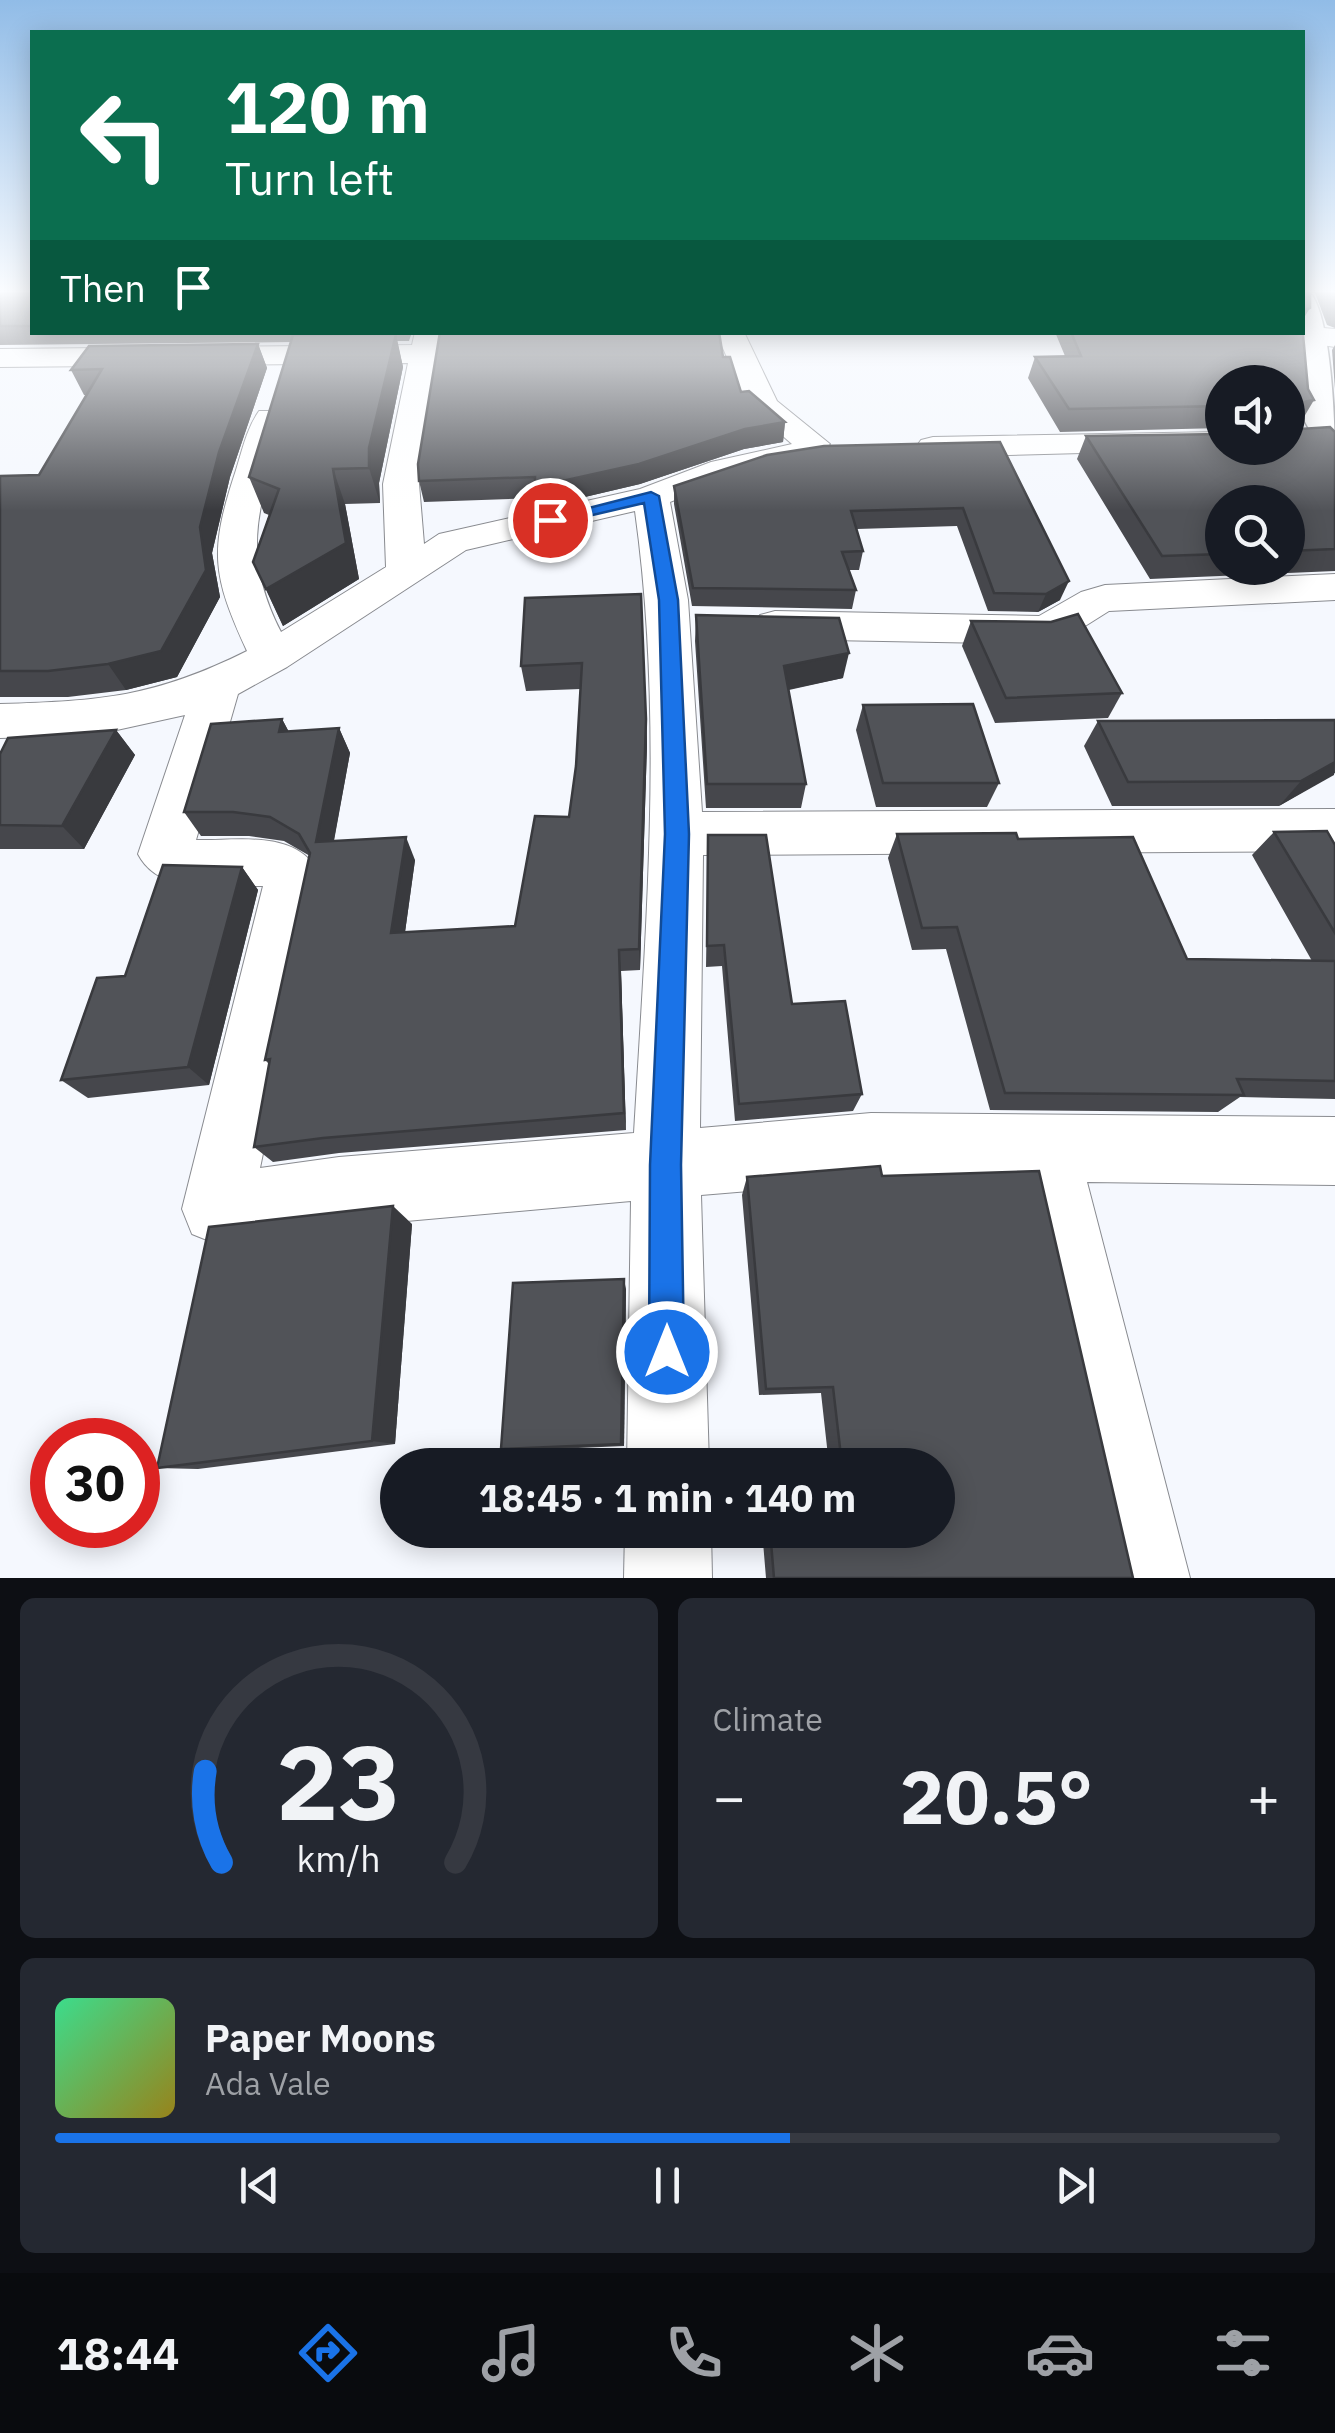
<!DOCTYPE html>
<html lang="en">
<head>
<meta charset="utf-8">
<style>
  body { margin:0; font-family:"IBM Plex Sans",sans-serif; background:#242831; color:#f1f3f6; height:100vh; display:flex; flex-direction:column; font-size:38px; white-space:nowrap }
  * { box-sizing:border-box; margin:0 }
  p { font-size:32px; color:#9ea1a6 }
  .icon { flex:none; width:55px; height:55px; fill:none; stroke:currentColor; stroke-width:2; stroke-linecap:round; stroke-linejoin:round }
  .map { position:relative; height:1578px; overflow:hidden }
  .panel { display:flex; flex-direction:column; gap:20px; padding:20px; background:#0d0f14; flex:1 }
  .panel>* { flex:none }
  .hud { position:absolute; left:30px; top:30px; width:1275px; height:305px; border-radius:0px; box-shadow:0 5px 25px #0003; background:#0b6e4f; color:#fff; overflow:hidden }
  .fabs { position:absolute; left:1205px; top:365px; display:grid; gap:20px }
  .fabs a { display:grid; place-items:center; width:100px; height:100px; border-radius:50%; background:#171b24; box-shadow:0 5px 25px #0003; font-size:50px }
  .speed { position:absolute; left:30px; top:1418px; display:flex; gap:20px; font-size:50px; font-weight:700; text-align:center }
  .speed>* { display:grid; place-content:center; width:130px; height:130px; border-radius:50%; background:#171b24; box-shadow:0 5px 25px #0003; line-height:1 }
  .speed .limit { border:15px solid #d22; background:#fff; color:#111 }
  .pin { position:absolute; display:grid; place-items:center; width:85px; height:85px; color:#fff; margin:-42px; border:5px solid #fff; border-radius:50%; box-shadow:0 2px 10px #0007 }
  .me { position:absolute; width:110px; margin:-55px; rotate:0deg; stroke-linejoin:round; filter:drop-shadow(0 0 8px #0008) }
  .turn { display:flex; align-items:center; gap:35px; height:210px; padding:0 30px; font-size:45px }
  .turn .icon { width:130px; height:130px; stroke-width:2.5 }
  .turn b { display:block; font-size:70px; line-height:85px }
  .then { display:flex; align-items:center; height:95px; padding:0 30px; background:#0003; gap:20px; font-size:38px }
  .big { font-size:75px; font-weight:800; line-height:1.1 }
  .panel .tile { flex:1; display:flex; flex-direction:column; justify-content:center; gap:15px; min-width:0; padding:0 35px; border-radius:15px; background:#242831 }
  .panel .dial { align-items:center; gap:0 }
  .dial svg { height:260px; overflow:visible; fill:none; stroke:#363941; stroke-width:7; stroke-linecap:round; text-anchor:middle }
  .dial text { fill:#f1f3f6; stroke:none }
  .song { display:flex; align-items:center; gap:30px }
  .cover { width:120px; height:120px; border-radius:15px; background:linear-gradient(135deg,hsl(150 70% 55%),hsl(50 70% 35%)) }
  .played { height:10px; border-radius:5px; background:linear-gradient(90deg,#1a73e8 60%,#363941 60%) }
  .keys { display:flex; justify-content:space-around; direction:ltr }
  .heat { display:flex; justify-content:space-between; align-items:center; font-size:55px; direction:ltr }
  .panel .tiles { flex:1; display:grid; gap:20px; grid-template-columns:1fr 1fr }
  .tile:last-child { grid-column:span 2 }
  .trip { position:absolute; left:380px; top:1448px; width:575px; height:100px; border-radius:50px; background:#171b24; box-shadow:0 5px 25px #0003; font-weight:800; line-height:100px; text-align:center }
  .menu { display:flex; height:160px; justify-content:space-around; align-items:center; background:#090b0e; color:#9ea1a6 }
  .menu .icon { width:70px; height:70px }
  .menu .current { color:#1a73e8 }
  .menu b { font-size:45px; color:#f1f3f6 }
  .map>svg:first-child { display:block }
</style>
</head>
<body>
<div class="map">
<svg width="1335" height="1578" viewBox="0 0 1335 1578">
  <rect width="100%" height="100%" fill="#f5f8fe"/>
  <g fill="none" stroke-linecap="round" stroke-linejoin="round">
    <defs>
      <g id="minor">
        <path d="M1312,327L1335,329V347L1302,342L1298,336Z"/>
        <path d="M415,332H443L419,484L424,544L439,534L640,489L711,462L792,444L748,406L716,332H744L777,401L830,444L810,460L733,477L670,502L688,600L702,812L1335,809V851L703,855L700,1128L871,1113L1335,1117V1185L1087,1182L1190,1578H1102L1018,1182L871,1181L701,1195L709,1465H627L631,1201L339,1227L217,1244L192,1234L182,1209L263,886C222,885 160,897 138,854L185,715L94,735L0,738V704C101,701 155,697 247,651C212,575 209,551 236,470C242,451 247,428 259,411H281L286,418C261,502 238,548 281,632L386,567L383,484L408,363L0,367V349L412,345ZM635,511C664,718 646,926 634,1133L339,1157L260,1168L320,875C298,829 240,841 196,840L238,694L287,667L466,550Z"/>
        <path d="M1222,432V448L1234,449L933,457L921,454L916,447L921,440L933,437Z"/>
        <path d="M1335,574V600L1109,611L1074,633L1040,644L775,639L760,635L754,625L760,615L775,611L1039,616L1081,592L1105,585Z"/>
        <path d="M625,1530H711L712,1578H624Z"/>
      </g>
      <path id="secondary" d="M1302,292L1312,295C1331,323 1335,419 1335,455L1322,452L1299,411L1294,332H1302Z"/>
    </defs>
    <use href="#minor" stroke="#898b90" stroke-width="2"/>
    <use href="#secondary" stroke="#898b90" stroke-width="3"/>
    <use href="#minor" fill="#fff" fill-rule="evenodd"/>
    <use href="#secondary" fill="#fff" fill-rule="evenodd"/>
  </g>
  <g fill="#46474c" fill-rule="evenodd">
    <path d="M0,290H32V332H412L409,341H397L403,367L379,483L380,503L345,504L359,579L283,626L253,562L269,515L264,513L249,477L291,342L0,345Z"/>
    <path d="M1302,290H1335V328L1327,325L1315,293L1310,292V308L1302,321Z"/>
    <path d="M1055,332H1302L1301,422L1296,423V425L1300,429L1335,432V571L1150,579L1077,459L1086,436L1288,448L1222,382V431V428L1060,432L1028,378L1035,357L1065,356ZM1222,502H1288V568H1222Z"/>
    <path d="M258,344L267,368L230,477L212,553L220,597L177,677L126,690L68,697H0V476L39,475L87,395H84L71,370Z"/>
    <path d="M1335,345V389L1332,350Z"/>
    <path d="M723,357L741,392L785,422L783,442L744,449L640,484L538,508L537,498L424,502L419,481Z"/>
    <path d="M1000,442L1060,600L1038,612L988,611L957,526L857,529L863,551L859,570H849L856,590L852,609L692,606L674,504V486Z"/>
    <path d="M641,594L647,744L640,970L621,971L626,1130L339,1153L273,1162L254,1147L269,1064L265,1060L310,856L284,841L249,836H201L184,812L282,719L289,732L339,728L350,753L334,841L415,860L405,932L515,926L569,817L576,766L581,689L526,691L521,666Z"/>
    <path d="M696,615L843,678L789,690L806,784L801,808H706L695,641Z"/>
    <path d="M971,621L1122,693L1108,718L995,723L962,646Z"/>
    <path d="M863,705L999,783L987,807H876L856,730Z"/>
    <path d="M1335,720V773L1279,806H1112L1084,746L1098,721Z"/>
    <path d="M116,730L135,755L84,849H0V754Z"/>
    <path d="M1274,832L1335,845V1099L1240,1097L1218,1112L990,1110L946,949L912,950L888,858L897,834L1018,839L1187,959L1312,961L1252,855Z"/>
    <path d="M708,835L792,1004L862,1094L853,1111L735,1121L722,966L706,967Z"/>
    <path d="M242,867L258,890L209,1085L88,1098L61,1080L125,976Z"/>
    <path d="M882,1176L1133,1578H766L762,1530H938V1465H829L821,1393L759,1395L742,1195L747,1177Z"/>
    <path d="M412,1224L395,1444L198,1469L157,1468Z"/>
    <path d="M626,1289L624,1446L510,1451L501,1449Z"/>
  </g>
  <g fill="#393a3e">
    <path d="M396,334L403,367L379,483L380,503L369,468V448Z"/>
    <path d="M258,344L267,368L230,477L212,553L220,597L177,677L126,690L108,664L200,527L219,452Z"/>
    <path d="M1314,400L1301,422L1288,425L1298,403Z"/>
    <path d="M785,422L783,442L744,449L640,484L538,508L535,487L745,429Z"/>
    <path d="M333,469L345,504L359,579L283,626L266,589Z"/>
    <path d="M1069,581L1060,600L1038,612L1046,594Z"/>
    <path d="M849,653L843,678L781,691L784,666Z"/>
    <path d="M282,719L295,744L279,732Z"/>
    <path d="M646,719L647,744L640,970L639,949Z"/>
    <path d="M339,728L350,753L329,866L316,842Z"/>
    <path d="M116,730L135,755L84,849L62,826Z"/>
    <path d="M1335,762L1334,775L1279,806L1301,781Z"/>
    <path d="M406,837L415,860L402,954L391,933Z"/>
    <path d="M242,867L258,890L209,1085L188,1067Z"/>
    <path d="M619,950L621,971L626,1130L624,1113Z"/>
    <path d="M393,1206L412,1224L395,1444L372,1441Z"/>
    <path d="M624,1279L626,1289L624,1446L621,1444Z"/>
  </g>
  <g fill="#515358" stroke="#393a3e" stroke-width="2.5">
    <rect x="0" y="290" width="32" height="36"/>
    <path d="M1302,290H1310V308L1302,311Z"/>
    <path d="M1302,323L1308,389L1314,400L1298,403L1296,425L1300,429L1330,427L1335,432V549L1288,551V502H1222V554L1162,556L1086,436L1222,434V448H1288V382H1222V406L1069,409L1035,357L1081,356L1071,332H1302Z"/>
    <path d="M440,332H719L723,357H730L741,392L749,391L785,422L745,429L639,464L535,487V477L419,481L418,464Z"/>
    <path d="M396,334L369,448V468L333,469L346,543L266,589L253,562L279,489L249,477L293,335Z"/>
    <path d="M258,344L219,452L200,527L206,570L161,651L108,664L48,671H0V476L39,475L102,369L71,370L89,346Z"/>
    <path d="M1000,442L1069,581L1046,594L994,593L963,508L851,511L863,551L842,552L856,590L693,588L674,486L767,455L824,446Z"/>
    <path d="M641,594L646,719L639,949L619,950L624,1113L323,1138L254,1147L270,1059L265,1060L310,853L299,834L270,817L233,812H184L211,724L282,719L279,732L339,728L316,842L406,837L391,933L515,926L535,816L569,817L576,766L582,663L521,666L525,598Z"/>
    <path d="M1078,614L1122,693L1006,698L971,621L1051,622Z"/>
    <path d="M696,615L839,618L849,653L784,666L806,784H707Z"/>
    <path d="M973,704L999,783H883L863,705Z"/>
    <path d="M1335,720V762L1301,781L1128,782L1098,721Z"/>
    <path d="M116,730L62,826L0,825V754L8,738Z"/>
    <path d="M1327,831L1335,845V933L1274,832Z"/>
    <path d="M1016,833L1018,839L1133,837L1187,959L1335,961V1081L1237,1079L1244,1095L1005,1093L957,927L922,928L897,834Z"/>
    <path d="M708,835H766L792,1004L845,1001L862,1094L739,1104L724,945L707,946Z"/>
    <path d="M163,865L242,867L188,1067L61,1080L97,978L125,976Z"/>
    <path d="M880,1166L882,1176L1039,1171L1133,1578H774L770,1530H938V1465H842L833,1387L766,1389L747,1177Z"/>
    <path d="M393,1206L372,1441L157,1468L209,1227Z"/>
    <path d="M624,1279L621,1444L501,1449L513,1283Z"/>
  </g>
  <linearGradient id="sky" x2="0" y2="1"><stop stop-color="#91bce7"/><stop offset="0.57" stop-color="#fafcff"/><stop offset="1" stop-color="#fafcff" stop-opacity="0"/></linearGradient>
  <rect width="1335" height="511" fill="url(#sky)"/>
  <path fill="#1a73e8" stroke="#114b97" stroke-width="2.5" d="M651,492L659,496L678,600L689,834L681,1165L684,1352L679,1365L667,1370L654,1365L649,1352L650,1165L665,834L659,600L644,503L550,525L542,520Z"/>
</svg>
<div class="fabs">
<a><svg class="icon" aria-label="sound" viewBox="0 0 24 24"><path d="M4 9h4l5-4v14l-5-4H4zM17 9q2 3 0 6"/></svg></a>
<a><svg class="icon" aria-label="search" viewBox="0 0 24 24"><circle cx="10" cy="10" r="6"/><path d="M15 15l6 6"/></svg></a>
</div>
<div class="speed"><div class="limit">30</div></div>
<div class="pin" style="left:550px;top:520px;background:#d93025"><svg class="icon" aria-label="arrive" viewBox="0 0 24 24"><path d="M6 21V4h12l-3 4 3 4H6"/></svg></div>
<svg class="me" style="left:667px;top:1352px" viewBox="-20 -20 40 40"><circle r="17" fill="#1a73e8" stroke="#fff" stroke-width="3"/><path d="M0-11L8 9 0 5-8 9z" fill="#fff"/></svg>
<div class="trip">18:45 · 1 min · 140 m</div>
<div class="hud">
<div class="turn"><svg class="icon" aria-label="left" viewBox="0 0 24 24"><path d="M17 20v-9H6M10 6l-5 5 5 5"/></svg><div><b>120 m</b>Turn left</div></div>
<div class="then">Then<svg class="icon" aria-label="arrive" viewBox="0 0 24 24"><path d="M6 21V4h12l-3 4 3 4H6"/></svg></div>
</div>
</div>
<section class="panel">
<div class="tiles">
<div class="tile dial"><svg viewBox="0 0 100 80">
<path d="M14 69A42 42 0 1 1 86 69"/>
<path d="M14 69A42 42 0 0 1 9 41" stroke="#1a73e8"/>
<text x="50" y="56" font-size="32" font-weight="700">23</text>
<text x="50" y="72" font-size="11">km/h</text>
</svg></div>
<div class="tile"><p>Climate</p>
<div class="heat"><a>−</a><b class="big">20.5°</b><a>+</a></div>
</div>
<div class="tile">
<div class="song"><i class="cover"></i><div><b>Paper Moons</b><p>Ada Vale</p></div></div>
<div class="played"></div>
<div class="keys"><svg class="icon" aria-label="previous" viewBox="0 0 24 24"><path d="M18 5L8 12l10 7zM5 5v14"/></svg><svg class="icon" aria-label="pause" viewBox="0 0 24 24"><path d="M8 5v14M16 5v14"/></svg><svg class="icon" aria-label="next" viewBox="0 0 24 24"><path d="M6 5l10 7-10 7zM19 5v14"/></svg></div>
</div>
</div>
</section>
<nav class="menu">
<b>18:44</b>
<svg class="icon current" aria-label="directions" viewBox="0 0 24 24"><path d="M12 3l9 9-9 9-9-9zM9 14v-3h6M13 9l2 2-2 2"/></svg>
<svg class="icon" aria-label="music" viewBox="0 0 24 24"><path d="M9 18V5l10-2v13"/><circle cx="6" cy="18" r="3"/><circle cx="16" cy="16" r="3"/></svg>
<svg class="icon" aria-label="phone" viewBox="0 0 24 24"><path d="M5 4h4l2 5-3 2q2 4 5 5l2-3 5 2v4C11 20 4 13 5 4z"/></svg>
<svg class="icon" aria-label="climate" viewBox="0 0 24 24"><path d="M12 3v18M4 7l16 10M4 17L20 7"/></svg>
<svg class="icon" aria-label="car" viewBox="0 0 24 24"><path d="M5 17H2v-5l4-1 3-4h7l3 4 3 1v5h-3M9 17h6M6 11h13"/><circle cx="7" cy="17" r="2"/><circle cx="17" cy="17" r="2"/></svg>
<svg class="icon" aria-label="filters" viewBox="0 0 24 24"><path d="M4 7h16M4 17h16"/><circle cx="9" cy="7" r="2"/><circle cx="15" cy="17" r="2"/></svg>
</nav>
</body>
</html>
